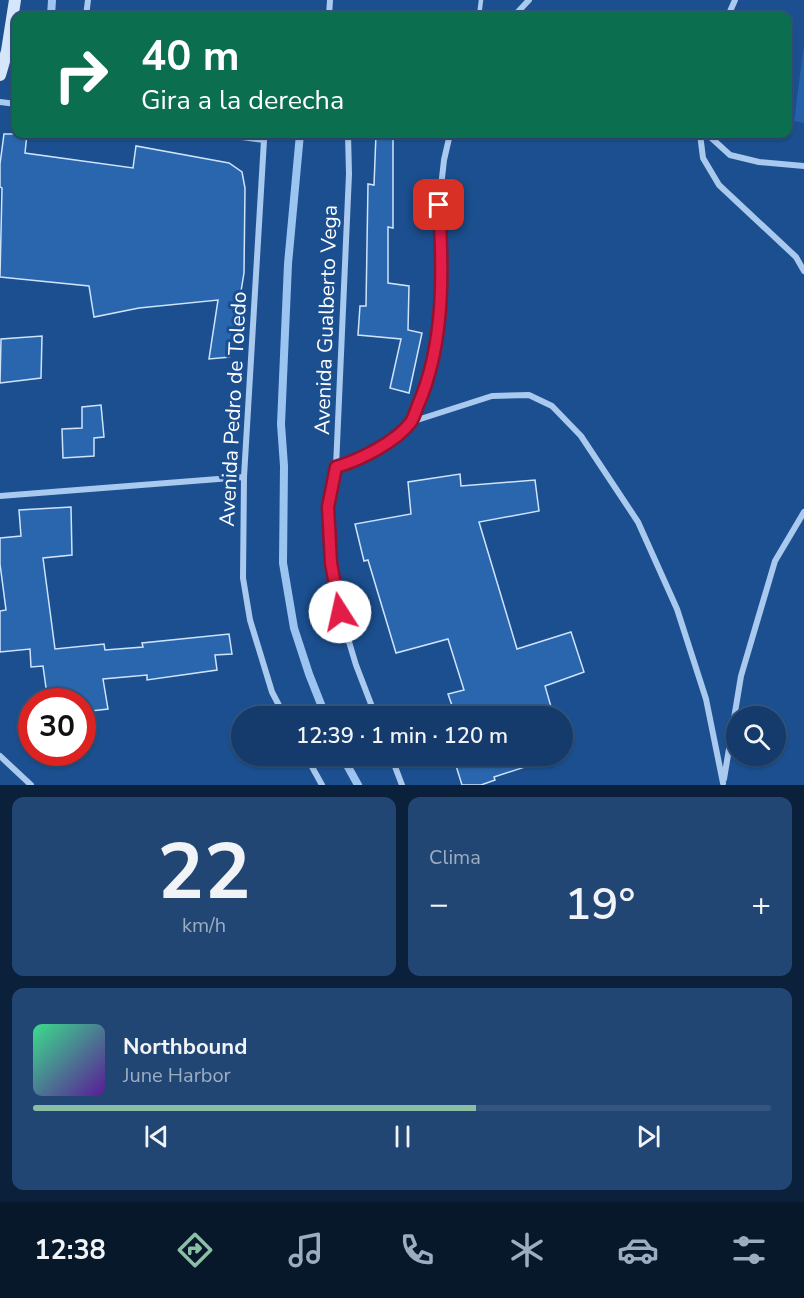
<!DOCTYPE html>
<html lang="es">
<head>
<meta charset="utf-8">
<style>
  body { margin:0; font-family:"Nunito Sans",sans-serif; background:#214673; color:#f1f3f6; height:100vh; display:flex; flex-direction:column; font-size:22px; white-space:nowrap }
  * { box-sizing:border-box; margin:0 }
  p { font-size:20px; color:#9dadc1 }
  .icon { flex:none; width:33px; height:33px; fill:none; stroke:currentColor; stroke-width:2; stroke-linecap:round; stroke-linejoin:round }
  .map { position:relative; height:785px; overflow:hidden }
  .sheet { display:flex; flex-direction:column; gap:12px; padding:12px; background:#0b203b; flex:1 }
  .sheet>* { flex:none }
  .guide { position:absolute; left:12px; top:12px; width:780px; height:126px; border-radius:12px; box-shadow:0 2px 4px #0004,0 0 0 2px #33557e; background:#0b6e4f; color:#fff; overflow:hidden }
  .controls { position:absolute; left:726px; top:706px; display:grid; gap:12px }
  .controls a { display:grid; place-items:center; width:60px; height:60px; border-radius:50%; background:#143b6b; box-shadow:0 2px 4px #0004,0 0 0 2px #33557e; font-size:30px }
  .speed { position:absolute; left:18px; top:688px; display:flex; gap:12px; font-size:30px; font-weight:700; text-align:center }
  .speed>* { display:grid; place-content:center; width:78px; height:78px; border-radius:50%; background:#143b6b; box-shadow:0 2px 4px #0004,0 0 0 2px #33557e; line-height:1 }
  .speed .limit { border:9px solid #d22; background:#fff; color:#111 }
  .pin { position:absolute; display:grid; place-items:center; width:51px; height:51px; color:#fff; margin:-26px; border-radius:12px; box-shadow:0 3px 9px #0006 }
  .me { position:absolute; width:66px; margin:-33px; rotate:350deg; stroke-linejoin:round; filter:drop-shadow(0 0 4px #0008) }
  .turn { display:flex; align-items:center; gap:21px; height:126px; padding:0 30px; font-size:27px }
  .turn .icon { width:78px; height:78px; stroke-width:2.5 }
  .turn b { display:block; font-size:42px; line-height:51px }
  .big { font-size:45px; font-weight:600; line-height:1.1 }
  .sheet .card { flex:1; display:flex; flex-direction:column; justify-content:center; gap:9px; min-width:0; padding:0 21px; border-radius:12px; background:#214673 }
  .sheet .dial { align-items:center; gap:0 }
  .dial b { font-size:78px; line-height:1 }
  .song { display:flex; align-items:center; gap:18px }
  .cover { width:72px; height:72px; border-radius:9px; background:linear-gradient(135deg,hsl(150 70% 55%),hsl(270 70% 35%)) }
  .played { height:6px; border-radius:3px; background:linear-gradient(90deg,#8abfa5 60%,#33557e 60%) }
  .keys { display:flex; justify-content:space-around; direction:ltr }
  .heat { display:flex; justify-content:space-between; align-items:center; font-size:33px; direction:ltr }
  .sheet .tiles { flex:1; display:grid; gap:12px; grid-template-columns:1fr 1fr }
  .card:last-child { grid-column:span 2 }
  .trip { position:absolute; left:231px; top:706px; width:342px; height:60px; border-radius:30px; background:#143b6b; box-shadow:0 2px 4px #0004,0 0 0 2px #33557e; font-weight:600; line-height:60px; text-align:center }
  .tab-bar { display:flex; height:96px; justify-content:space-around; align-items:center; background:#08182b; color:#9dadc1 }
  .tab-bar .icon { width:42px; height:42px }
  .tab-bar .active { color:#8abfa5 }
  .tab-bar b { font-size:27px; color:#f1f3f6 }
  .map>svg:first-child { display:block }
</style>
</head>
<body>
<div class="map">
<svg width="804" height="785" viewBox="0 0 804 785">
  <rect width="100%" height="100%" fill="#1b4f8f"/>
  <path fill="#2461a8" d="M804,44V123L794,121Z"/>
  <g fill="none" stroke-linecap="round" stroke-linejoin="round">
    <g stroke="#9cc4f0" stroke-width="8">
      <path d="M51,16L52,0"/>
      <path d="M300,134L288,264L281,424L284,466L283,563L294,628L309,674L326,717"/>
      <path d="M342,756L358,785"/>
    </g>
  </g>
  <g fill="#2a66ad" stroke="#cfe3fa" stroke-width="1.5">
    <path d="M4,134H27L25,153L133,168L136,146L229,163L242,172L245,188L244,273L230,357L209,359L218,300L139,308L94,317L89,286L0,277L2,188L0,187V164Z"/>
    <path d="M376,134L393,135V228L388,227V283L409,286L408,330L422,333L409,393L390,388L401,339L358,335L360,306H366L368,184L374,185Z"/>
    <path d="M42,336L41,378L0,383L1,339Z"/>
    <path d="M101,405L104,437L94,438V456L63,458L62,429L82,428V407Z"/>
    <path d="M460,474L461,486L535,480L539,511L479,522L517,649L571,632L584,672L545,686L554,717H456L448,694L464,690L448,639L396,653L368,560L364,561L355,524L411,514L408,482Z"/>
    <path d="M71,507L72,555L43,558L55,649L104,644L105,650L143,647L142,643L229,634L232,654L215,655L217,670L147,680V675L103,679L108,709L82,712V702H48L43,666L31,667L30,649L0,652V611L6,610L0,564V538L21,536L19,510Z"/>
    <path d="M453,756H546V760L494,777L495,780L481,785H462Z"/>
  </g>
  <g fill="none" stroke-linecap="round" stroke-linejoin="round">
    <path stroke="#a9c9ee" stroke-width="4.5" d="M479,16L481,0"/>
    <g stroke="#a9c9ee" stroke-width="6">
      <path d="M86,16L88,0"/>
      <path d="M329,16L330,0"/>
      <path d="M514,16L529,0"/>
      <path d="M728,16L735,0"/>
      <path d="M0,102L16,104"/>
      <path d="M220,134L264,140L244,477L243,578L250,620L272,692L285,717"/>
      <path d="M348,134L349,174L336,467L329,507L331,563L340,612L356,665L376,717"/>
      <path d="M700,134L703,158L719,185L796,257L804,271"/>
      <path d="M707,134L730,155L759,162L804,166"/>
      <path d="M411,422L492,396L529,395L552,406L581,436L638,522L677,609L706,699L723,783"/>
      <path d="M336,467L356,461L392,439L411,422L428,382L435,348L442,268L439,205L444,160L450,134"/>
      <path d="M0,496L244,477"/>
      <path d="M0,756L31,785"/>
      <path d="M306,756L322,785"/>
      <path d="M391,756L402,785"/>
      <path d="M724,779L741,676L775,561L804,512"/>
    </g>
    <path stroke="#d6e6fa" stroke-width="12" d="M0,75L7,51L15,0"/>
  </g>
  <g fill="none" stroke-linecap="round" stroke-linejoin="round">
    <defs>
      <path id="route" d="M340,612L331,563L328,507L336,467C360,460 396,442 411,422C414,417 416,410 418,405C445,344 443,270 439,205"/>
    </defs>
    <use href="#route" stroke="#92132f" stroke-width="15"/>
    <use href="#route" stroke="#e11d48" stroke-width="10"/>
  </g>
  <g text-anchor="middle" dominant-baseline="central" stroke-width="6" stroke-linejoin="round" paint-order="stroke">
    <g font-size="21" fill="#fff" stroke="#1b4f8f">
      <text transform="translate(326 320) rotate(-88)">Avenida Gualberto Vega</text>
      <text transform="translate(233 409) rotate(-87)">Avenida Pedro de Toledo</text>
    </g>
  </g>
</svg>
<div class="controls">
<a><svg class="icon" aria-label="search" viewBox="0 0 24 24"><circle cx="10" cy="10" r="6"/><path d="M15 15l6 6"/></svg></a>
</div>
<div class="speed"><div class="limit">30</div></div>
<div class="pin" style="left:439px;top:205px;background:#d93025"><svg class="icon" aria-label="arrive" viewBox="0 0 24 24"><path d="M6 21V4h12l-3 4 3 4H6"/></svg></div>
<svg class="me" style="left:340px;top:612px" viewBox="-20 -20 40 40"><circle r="19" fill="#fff"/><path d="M0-13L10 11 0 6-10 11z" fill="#e11d48"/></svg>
<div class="trip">12:39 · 1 min · 120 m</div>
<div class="guide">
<div class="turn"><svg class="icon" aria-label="right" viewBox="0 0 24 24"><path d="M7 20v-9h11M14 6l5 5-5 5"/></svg><div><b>40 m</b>Gira a la derecha</div></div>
</div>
</div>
<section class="sheet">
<div class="tiles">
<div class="card dial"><b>22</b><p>km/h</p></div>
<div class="card"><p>Clima</p>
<div class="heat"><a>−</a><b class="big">19°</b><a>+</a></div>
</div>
<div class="card">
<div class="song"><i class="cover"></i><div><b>Northbound</b><p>June Harbor</p></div></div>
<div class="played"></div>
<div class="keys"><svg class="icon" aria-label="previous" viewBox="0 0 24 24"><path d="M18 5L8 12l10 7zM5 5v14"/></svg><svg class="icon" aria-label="pause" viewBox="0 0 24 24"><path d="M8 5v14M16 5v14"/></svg><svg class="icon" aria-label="next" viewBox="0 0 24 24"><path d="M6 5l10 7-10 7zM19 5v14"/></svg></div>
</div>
</div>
</section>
<nav class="tab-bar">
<b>12:38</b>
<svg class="icon active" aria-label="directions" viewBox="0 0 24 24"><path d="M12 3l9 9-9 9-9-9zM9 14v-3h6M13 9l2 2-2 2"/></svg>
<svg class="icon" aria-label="music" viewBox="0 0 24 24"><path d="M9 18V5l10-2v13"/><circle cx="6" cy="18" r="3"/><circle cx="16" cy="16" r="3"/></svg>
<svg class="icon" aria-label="phone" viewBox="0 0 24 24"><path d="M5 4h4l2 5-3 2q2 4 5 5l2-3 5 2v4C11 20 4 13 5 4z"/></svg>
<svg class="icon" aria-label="climate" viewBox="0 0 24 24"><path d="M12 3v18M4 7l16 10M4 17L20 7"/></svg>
<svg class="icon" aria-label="car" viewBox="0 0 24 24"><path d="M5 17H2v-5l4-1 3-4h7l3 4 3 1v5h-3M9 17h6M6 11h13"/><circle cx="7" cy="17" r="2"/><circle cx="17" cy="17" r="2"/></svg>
<svg class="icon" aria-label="filters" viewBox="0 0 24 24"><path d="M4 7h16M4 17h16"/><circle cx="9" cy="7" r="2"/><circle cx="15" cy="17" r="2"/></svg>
</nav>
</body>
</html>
